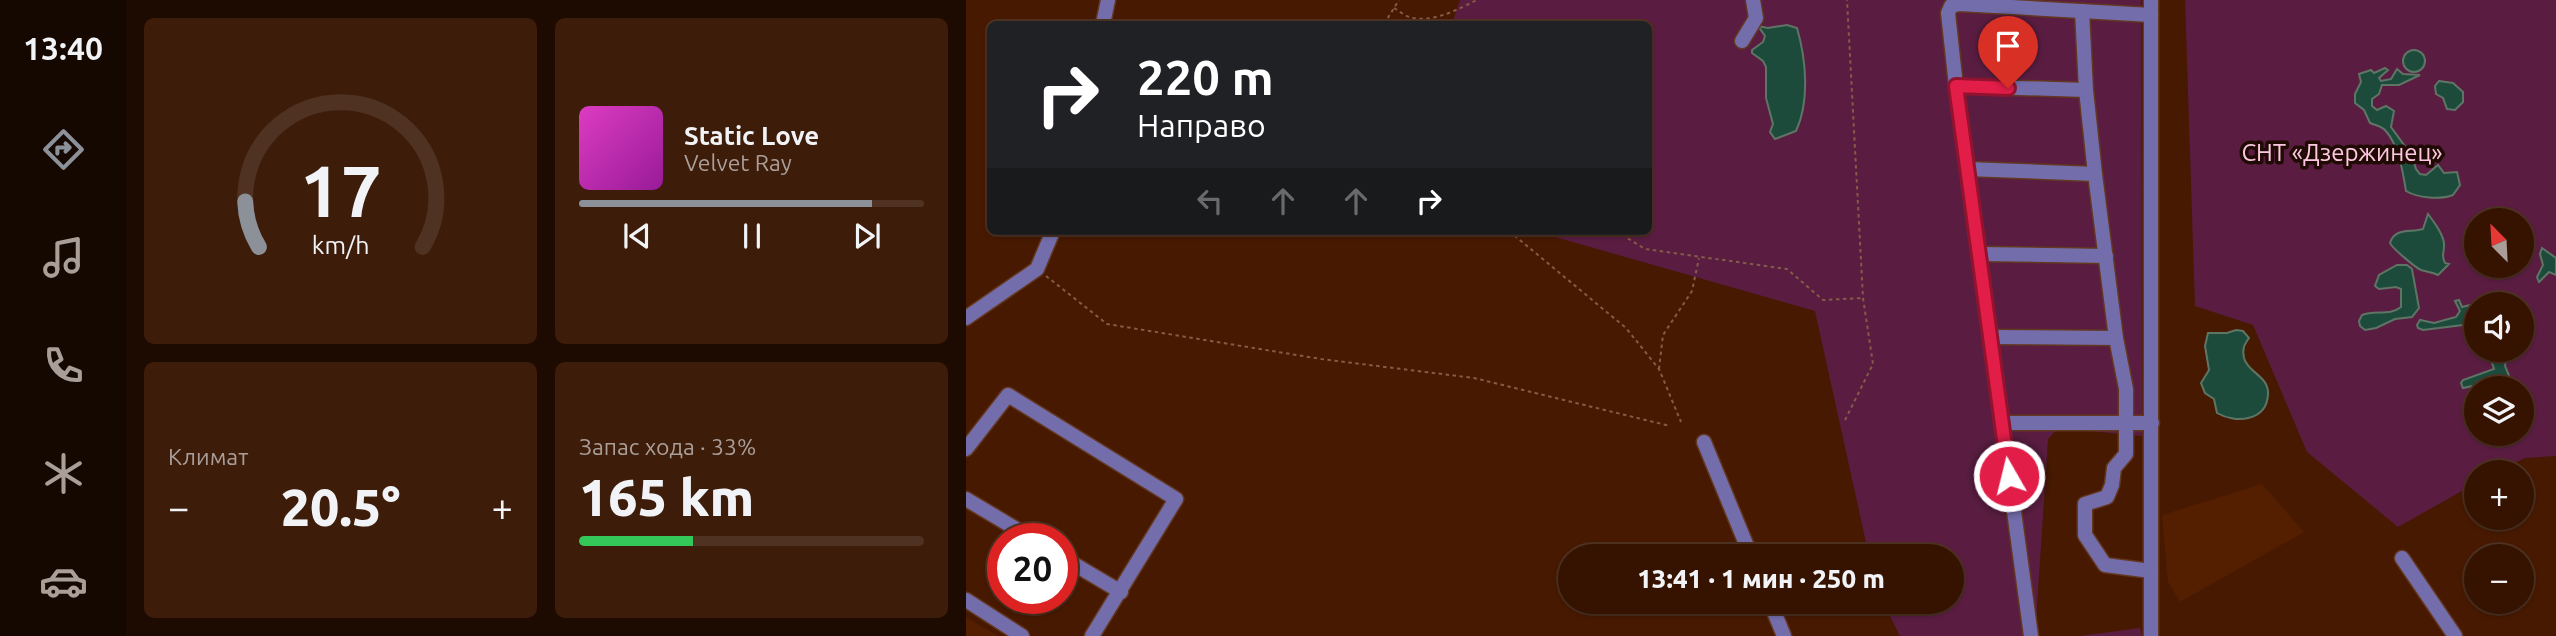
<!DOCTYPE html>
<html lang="ru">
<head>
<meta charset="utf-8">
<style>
  body { margin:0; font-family:Ubuntu,sans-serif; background:#3d1c0a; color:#f1f3f6; height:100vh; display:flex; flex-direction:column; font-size:26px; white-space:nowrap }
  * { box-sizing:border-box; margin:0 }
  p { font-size:23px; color:#aa9e99 }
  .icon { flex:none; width:38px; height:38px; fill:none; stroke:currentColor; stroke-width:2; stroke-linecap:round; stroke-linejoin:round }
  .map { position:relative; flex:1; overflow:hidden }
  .details { display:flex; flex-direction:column; gap:18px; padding:18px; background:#1d0a00; width:840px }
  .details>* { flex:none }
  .banner { position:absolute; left:21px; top:21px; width:665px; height:214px; border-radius:10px; box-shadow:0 2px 5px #0004,0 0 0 2px #4f3222; background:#202124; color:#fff; overflow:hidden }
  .needle { width:46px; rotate:336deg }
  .fabs { position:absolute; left:1498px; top:208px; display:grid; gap:14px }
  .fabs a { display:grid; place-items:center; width:70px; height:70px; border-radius:50%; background:#351300; box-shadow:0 2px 5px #0004,0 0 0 2px #4f3222; font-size:35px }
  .speed { position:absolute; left:21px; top:523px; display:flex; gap:14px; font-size:35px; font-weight:700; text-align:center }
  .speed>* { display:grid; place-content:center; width:91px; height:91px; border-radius:50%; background:#351300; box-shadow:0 2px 5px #0004,0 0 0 2px #4f3222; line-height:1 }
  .speed .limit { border:10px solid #d22; background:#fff; color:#111 }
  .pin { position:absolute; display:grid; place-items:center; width:60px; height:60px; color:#fff; margin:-72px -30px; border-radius:50% 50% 50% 0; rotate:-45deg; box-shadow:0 0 7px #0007 }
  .pin .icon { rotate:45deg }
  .me { position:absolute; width:77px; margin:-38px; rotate:352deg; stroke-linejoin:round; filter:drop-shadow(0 0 5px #0008) }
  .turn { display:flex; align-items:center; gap:24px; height:147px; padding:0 35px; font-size:32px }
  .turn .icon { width:91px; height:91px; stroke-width:2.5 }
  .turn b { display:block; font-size:49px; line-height:60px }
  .lanes { display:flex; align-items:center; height:66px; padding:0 35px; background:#0003; justify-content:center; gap:35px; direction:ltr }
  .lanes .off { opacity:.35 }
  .big { font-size:52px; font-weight:800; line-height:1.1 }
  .details .card { flex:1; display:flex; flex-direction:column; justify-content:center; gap:10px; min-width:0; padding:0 24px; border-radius:10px; background:#3d1c0a }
  .details .dial { align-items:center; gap:0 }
  .dial svg { height:182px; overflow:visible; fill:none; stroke:#4f3222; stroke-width:7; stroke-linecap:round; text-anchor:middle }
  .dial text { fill:#f1f3f6; stroke:none }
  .song { display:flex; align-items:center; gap:21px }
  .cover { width:84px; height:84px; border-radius:10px; background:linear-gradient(135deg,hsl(310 70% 55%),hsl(300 70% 35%)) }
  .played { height:7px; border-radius:4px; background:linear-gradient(90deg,#8c9099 85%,#4f3222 85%) }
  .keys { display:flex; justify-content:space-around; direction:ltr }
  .heat { display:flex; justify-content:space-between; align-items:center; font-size:38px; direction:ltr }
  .charge { height:10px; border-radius:5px; background:linear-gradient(90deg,#34c759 33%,#4f3222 0) }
  .details .tiles { flex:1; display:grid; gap:18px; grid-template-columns:repeat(2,1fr) }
  .trip { position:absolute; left:592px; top:544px; width:406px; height:70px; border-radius:35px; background:#351300; box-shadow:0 2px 5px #0004,0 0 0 2px #4f3222; font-weight:800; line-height:70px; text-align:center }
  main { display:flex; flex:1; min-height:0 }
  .dock { display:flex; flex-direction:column; width:126px; justify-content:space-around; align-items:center; background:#150800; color:#aa9e99 }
  .dock .icon { width:49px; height:49px }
  .dock .on { color:#8c9099 }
  .dock b { font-size:32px; color:#f1f3f6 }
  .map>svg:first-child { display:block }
</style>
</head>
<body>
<main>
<nav class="dock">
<b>13:40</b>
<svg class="icon on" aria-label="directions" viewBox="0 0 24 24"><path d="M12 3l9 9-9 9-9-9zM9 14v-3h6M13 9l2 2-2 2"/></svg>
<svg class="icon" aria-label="music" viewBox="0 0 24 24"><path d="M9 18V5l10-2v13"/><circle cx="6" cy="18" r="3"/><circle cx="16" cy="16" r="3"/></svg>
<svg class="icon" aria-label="phone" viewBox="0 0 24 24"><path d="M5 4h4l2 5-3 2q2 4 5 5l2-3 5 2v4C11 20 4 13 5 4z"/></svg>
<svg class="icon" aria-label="climate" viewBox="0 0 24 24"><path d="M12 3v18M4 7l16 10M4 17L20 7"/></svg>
<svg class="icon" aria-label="car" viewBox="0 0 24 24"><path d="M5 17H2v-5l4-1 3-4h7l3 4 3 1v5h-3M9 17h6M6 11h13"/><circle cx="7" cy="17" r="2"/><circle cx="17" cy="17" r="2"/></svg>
</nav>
<section class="details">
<div class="tiles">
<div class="card dial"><svg viewBox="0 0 100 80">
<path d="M14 69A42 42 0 1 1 86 69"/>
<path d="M14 69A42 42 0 0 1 8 49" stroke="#8c9099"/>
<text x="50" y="56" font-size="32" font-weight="700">17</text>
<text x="50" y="72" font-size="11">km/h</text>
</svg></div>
<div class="card">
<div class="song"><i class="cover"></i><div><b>Static Love</b><p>Velvet Ray</p></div></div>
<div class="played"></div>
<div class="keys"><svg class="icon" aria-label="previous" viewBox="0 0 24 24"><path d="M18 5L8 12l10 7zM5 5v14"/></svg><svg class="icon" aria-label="pause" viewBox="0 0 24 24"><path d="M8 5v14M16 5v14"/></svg><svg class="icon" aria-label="next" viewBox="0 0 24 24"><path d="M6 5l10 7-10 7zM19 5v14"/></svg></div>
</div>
<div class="card"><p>Климат</p>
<div class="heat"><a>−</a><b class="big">20.5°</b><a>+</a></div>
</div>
<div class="card"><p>Запас хода · 33%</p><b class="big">165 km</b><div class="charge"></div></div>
</div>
</section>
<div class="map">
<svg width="1590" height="636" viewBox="0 0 1590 636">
  <rect width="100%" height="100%" fill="#471900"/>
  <g fill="#541e00">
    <path d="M1296,484L1338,532L1214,602L1202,582L1196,515Z"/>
    <path d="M0,617L32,636H0Z"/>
  </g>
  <g fill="#5a1d41" fill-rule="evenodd">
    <path d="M494,0H1175L1176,436L1092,428L1082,439L1069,636H934L917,602H985V556H903L849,311L568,231H682V24H486Z"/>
    <path d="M1219,0H1590V456L1559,458L1529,472H1510V483L1432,527L1341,452L1287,325L1229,306ZM1510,220H1556V266H1510ZM1510,304H1556V350H1510ZM1510,388H1556V434H1510Z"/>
    <path d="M1174,628L1176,636H1114Z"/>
  </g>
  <g fill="#1c4b3b" stroke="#5e7566" stroke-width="2">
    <path d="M821,25L831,28C840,59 844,101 830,131L809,139L804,132L807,124L800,98V67L797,61L786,53V50L797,42L799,36L792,26L802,28Z"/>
    <circle cx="1448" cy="61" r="11"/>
    <path d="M1419,68L1422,70L1413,78L1415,81L1425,79L1431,69L1437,74L1454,75L1433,85H1416L1413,94L1406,99V106L1411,110L1420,106L1428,111L1425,127L1446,156L1450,169L1454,174L1460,175L1472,165L1478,173L1491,172L1494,185L1487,195C1474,200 1452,198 1440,191C1437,173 1433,145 1419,130C1415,126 1409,125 1404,123L1398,110L1389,103V94L1395,82L1393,74L1405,70L1408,73Z"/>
    <path d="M1473,81L1487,83L1497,92V102L1489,110L1481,109L1477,98L1470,94L1469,86Z"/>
    <path d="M1462,214C1468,222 1479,236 1478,246C1478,254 1475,256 1479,263L1483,264L1472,275C1466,272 1461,272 1455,270C1450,268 1426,248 1424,243C1429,227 1445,233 1457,229Z"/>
    <path d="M1576,248L1590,258V275L1583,272L1573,282L1571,277L1577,265L1574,254Z"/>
    <path d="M1431,265H1441L1446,269L1453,308L1446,317L1429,319L1410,328L1399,330L1394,326L1393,321L1396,315C1409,310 1424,316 1435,307V289L1430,287L1413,289L1409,286L1413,275Z"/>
    <path d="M1493,300L1496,307L1512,303L1521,304H1510V320L1497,325L1457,330L1452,328L1451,325L1454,320L1468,323L1490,317L1494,311L1489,301Z"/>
    <path d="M1270,330L1277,331L1283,338C1278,345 1276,349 1278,358C1282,373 1303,376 1302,394C1301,421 1270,424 1251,413L1248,399L1239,393L1235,383L1243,370L1239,346L1242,333H1261Z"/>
    <path d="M1522,350H1542L1539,366L1544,378L1497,388L1495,383L1497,380L1528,369Z"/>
  </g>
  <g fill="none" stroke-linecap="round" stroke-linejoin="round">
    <defs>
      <g id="minor">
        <path d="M1185,0V636"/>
        <path d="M1116,11L1120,90L1129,174L1150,338L1160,389V454L1148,468L1146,485L1141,497L1119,504V535L1139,565L1185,571"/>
        <path d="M137,24L142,0"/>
        <path d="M776,41L790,18L787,0"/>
        <path d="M990,86L1120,90"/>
        <path d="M1001,169L1129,174"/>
        <path d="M1013,254L1140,256"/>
        <path d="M0,318L71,269L87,231"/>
        <path d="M1024,337L1150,338"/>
        <path d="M1036,423H1186"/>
        <path d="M738,442L785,556"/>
        <path d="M0,449L42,395L210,499L126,636"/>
        <path d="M0,499L67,539"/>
        <path d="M96,557L155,592"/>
        <path d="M1436,558L1489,636"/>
        <path d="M0,600L56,636"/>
        <path d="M804,602L818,636"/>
        <path d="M1065,636L990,86L982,13L985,6L993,4L1185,15"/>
      </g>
    </defs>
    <use href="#minor" stroke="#633720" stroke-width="17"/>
    <g stroke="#845b46" stroke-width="2" stroke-dasharray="3.5 3.5" stroke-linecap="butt">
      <path d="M428,8C433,11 438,15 443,17C466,24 492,9 511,0"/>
      <path d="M418,24L433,0"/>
      <path d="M543,231L660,328L693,369L715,422"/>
      <path d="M650,231L679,249L821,269L857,300L897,298"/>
      <path d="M80,276L141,324L355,359L508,378L704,426"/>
      <path d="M693,369L697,335L726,291L733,258"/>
      <path d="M879,420L907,364L897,298L881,0"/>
    </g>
    <use href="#minor" stroke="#736dab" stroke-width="14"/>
  </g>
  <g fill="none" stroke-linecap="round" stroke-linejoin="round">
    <defs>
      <path id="route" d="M1042,88L990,86L1043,476"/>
    </defs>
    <use href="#route" stroke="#92132f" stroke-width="18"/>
    <use href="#route" stroke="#e11d48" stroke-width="12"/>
  </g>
  <g text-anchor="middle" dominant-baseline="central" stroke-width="7" stroke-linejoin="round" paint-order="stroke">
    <g font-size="24" fill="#fdc7e2" stroke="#1f0b03">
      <text x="1376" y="152">СНТ «Дзержинец»</text>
    </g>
  </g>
</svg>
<div class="fabs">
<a><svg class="needle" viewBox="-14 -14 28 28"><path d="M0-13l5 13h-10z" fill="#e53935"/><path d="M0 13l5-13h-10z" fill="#aa9e99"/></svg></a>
<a><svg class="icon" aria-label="sound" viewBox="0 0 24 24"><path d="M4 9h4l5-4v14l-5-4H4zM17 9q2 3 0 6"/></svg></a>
<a><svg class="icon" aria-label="layers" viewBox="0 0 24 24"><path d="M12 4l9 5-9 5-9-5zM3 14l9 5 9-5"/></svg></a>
<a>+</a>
<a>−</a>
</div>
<div class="speed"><div class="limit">20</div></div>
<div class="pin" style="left:1042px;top:88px;background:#d93025"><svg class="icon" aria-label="arrive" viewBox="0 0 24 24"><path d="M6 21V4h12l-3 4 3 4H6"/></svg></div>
<svg class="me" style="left:1043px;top:476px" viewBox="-20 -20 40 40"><circle r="17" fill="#e11d48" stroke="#fff" stroke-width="3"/><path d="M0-11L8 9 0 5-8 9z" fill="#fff"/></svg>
<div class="trip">13:41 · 1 мин · 250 m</div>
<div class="banner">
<div class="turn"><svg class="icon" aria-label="right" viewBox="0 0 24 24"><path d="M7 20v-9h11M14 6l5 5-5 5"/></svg><div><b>220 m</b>Направо</div></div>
<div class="lanes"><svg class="icon off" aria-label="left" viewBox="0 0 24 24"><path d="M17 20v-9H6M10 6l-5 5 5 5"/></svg><svg class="icon off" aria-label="ahead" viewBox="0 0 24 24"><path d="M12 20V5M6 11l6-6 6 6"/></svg><svg class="icon off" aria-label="ahead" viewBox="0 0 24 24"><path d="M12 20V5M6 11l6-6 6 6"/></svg><svg class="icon" aria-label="right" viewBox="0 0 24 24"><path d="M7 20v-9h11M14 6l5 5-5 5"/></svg></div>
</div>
</div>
</main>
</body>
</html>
